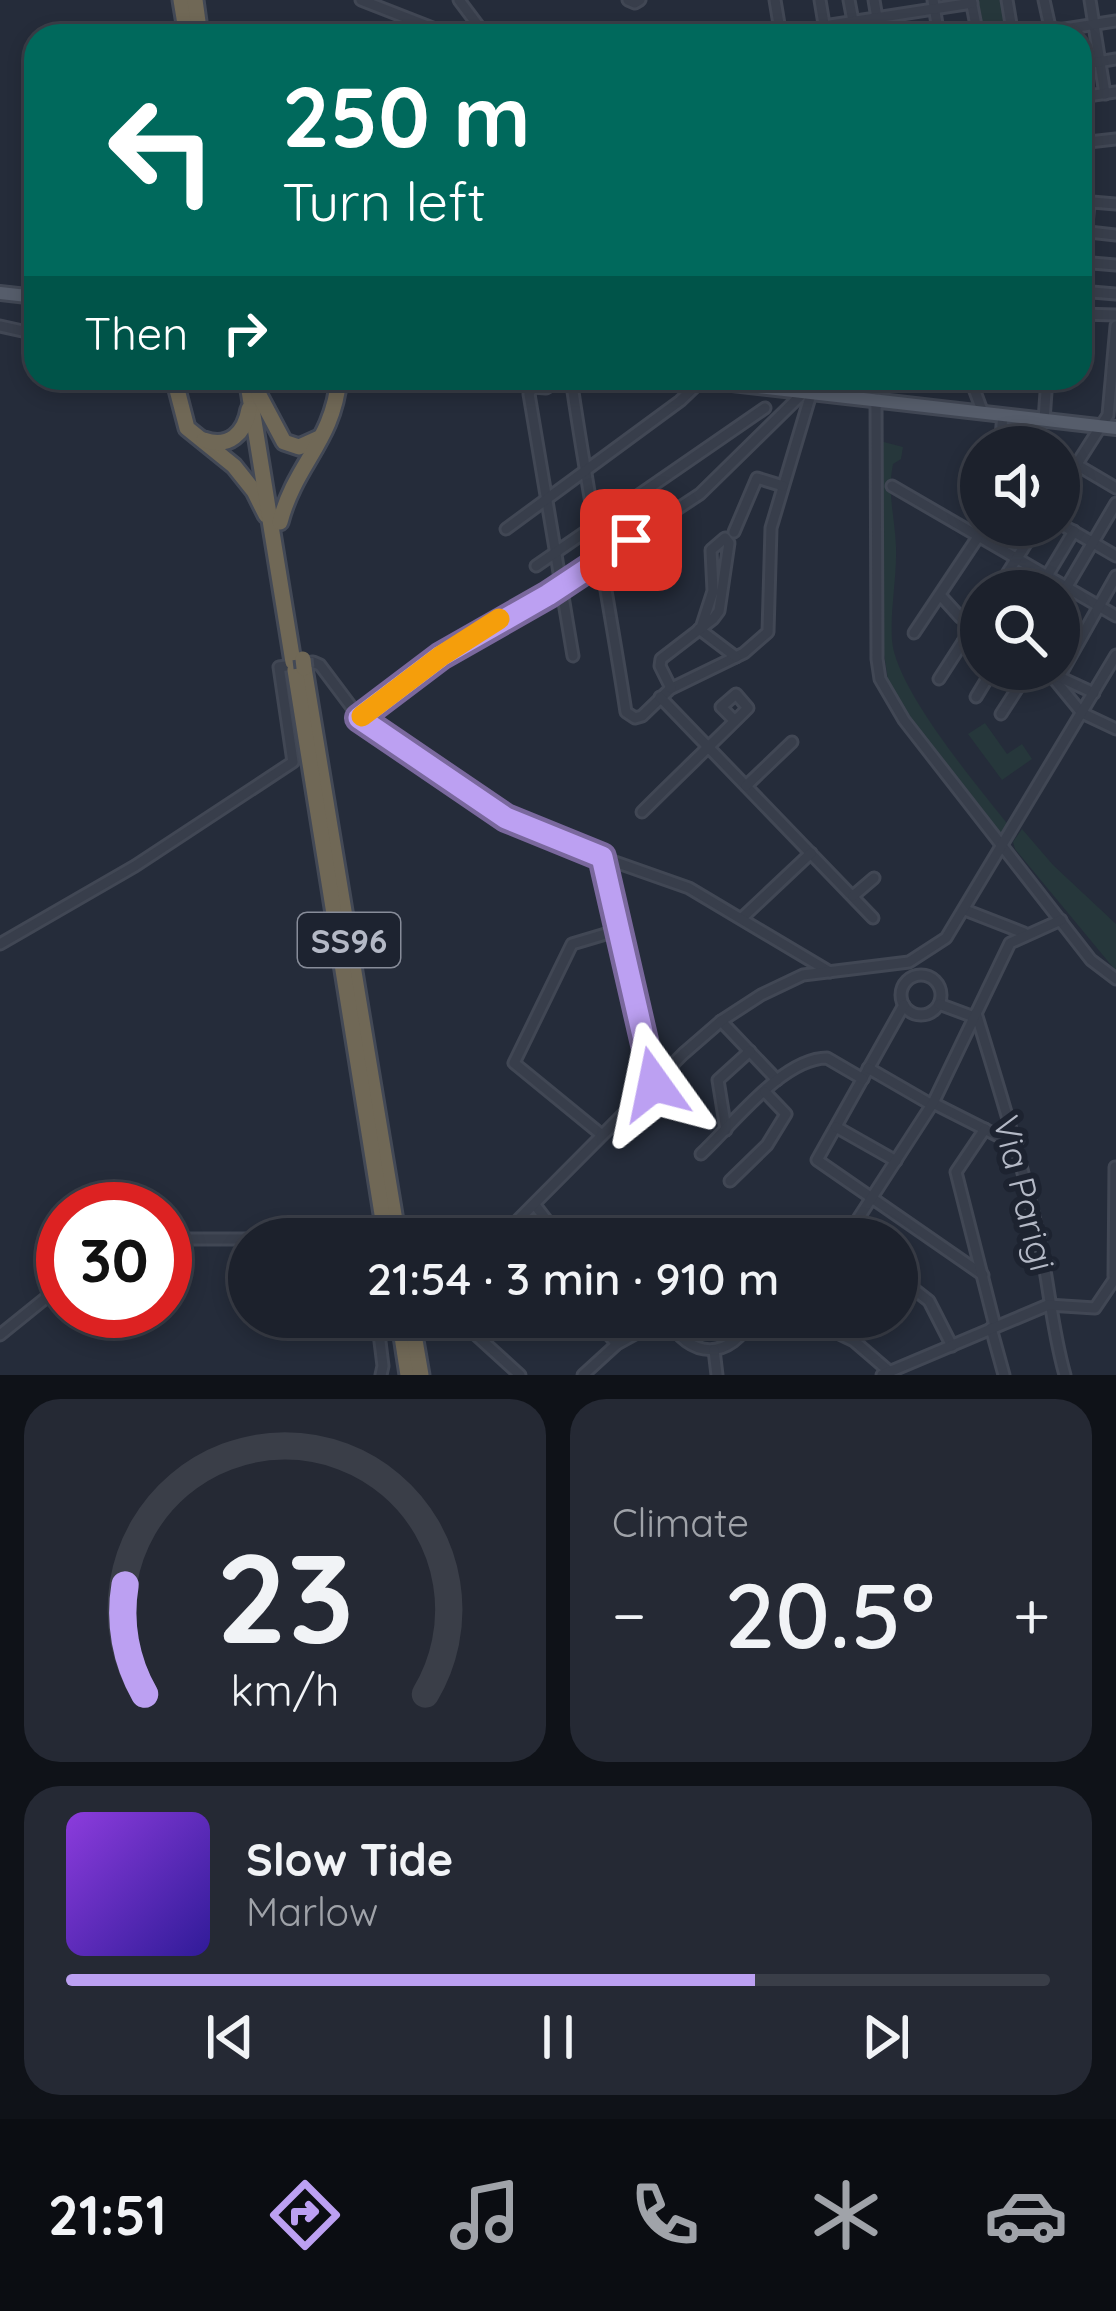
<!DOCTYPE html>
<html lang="en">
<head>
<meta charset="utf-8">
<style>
  body { margin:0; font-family:Quicksand,sans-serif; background:#252934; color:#f1f3f6; height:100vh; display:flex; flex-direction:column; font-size:45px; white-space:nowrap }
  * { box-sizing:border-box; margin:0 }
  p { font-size:39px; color:#a0a3a9 }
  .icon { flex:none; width:66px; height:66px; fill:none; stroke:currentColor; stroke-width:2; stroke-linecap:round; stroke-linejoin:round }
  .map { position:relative; height:1375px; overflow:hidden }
  .panel { display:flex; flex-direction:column; gap:24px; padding:24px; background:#0f1218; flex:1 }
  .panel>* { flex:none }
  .hud { position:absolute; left:24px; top:24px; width:1068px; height:366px; border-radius:36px; box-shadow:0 6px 18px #0003,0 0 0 3px #3a3e48; background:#00695c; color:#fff; overflow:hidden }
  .buttons { position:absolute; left:960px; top:426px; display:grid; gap:24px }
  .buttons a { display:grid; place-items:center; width:120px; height:120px; border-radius:50%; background:#1c212c; box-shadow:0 6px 18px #0003,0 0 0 3px #3a3e48; font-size:60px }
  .speed { position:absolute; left:36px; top:1182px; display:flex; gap:24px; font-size:60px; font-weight:700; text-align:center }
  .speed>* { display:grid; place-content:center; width:156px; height:156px; border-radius:50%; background:#1c212c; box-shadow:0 6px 18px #0003,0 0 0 3px #3a3e48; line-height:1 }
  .speed .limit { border:18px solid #d22; background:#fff; color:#111 }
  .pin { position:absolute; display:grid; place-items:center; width:102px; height:102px; color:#fff; margin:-51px; border-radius:24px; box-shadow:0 6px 18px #0006 }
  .me { position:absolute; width:132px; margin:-66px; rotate:348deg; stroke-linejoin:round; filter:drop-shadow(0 0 9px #0008) }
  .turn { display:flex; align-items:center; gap:42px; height:252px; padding:0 60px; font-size:54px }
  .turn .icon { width:156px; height:156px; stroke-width:2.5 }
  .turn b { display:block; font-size:84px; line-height:102px }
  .then { display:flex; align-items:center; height:114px; padding:0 60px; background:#0003; gap:24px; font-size:45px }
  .big { font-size:90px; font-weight:600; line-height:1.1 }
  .panel .widget { flex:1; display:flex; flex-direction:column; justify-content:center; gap:18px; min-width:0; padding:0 42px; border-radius:36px; background:#252934 }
  .panel .dial { align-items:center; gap:0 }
  .dial svg { height:312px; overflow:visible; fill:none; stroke:#3a3e48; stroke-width:7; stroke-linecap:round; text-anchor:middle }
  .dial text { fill:#f1f3f6; stroke:none }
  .song { display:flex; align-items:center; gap:36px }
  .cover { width:144px; height:144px; border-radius:18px; background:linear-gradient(135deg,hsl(270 70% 55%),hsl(250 70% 35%)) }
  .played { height:12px; border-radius:6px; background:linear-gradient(90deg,#bca0f2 70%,#3a3e48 70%) }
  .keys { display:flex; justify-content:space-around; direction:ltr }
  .heat { display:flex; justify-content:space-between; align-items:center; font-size:66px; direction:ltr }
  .panel .tiles { flex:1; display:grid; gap:24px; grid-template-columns:1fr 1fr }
  .widget:last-child { grid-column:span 2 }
  .trip { position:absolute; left:228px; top:1218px; width:690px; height:120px; border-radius:60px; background:#1c212c; box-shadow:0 6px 18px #0003,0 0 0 3px #3a3e48; font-weight:600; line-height:120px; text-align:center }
  .menu { display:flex; height:192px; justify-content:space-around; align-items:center; background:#0b0d12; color:#a0a3a9 }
  .menu .icon { width:84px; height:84px }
  .menu .on { color:#bca0f2 }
  .menu b { font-size:54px; color:#f1f3f6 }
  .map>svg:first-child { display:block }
</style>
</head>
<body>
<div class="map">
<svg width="1116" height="1375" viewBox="0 0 1116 1375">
  <rect width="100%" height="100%" fill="#252c3a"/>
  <g fill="#26373b">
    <path d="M975,0H1003L1009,33L982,36Z"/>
    <path d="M880,441L903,447L901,459L893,464C887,494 895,517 896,547C897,578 890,609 892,640C895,688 978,787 1010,827L1005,834H999L899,704L889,686L881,635Z"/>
    <path d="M985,723L1007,754L1022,744L1032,759L1002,780L968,734Z"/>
    <path d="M1022,829L1053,865L1116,924V971L1015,849L1013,842Z"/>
  </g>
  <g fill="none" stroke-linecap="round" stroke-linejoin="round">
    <defs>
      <g id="minor">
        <path d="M361,0L453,36"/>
        <path d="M459,0L486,36"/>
        <path d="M628,0L635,3L640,0"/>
        <path d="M775,0L781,36"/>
        <path d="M820,0L826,36"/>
        <path d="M849,0L853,21"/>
        <path d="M874,0L880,36"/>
        <path d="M933,0L939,36"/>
        <path d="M971,0L978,36"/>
        <path d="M1007,0L1013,36"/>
        <path d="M1044,0L1052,36"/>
        <path d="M1090,0L1105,94"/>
        <path d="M824,26L972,3"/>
        <path d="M1020,36L1116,21"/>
        <path d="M1080,65L1116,59"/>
        <path d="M1080,97L1116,92"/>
        <path d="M1080,143L1116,139"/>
        <path d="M1080,201L1116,204"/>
        <path d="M1080,231L1116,235"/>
        <path d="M1080,262L1116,265"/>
        <path d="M1080,291L1116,294"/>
        <path d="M1080,307L1089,202"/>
        <path d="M1080,314L1116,315"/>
        <path d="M0,326L36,334"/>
        <path d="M529,378L533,387L529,394L573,656"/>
        <path d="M547,378L533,387L546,388L563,378"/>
        <path d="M571,378C587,490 609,600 626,712L635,718L642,716L670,689L744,653L768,632L771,528L811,394"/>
        <path d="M970,378L983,413"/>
        <path d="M840,396L857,378"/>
        <path d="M876,399L877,659L880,679L904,720L1091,960L1116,979"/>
        <path d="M1044,420L1047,378"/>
        <path d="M1000,447L1003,415"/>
        <path d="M1077,465L1116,488"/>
        <path d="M892,486L1116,616"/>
        <path d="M1059,492L1108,415L1116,326"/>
        <path d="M1059,523L1116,556"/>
        <path d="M506,529L680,401L701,381"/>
        <path d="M734,532L757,478L783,486"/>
        <path d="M536,566L765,408"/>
        <path d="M996,591L1038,525"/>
        <path d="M1038,591L1074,531"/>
        <path d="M940,595L960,617L981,630"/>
        <path d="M1059,600L1116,503"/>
        <path d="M699,629L736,657"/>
        <path d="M914,633L978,537"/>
        <path d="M963,642L981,653"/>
        <path d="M1046,669L1082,713L1116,729"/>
        <path d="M1055,675L1094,693"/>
        <path d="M1059,677L1116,576"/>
        <path d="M939,679L981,614"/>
        <path d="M671,688L660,666L661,659L713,619L719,611L729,543L725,538L711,550L713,591L701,628"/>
        <path d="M660,697L873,918"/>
        <path d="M976,697L993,669"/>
        <path d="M1001,714L1030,669"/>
        <path d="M359,717L441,656L547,595L700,494L803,393L805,378"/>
        <path d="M746,786L792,742"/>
        <path d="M642,812C677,777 713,743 748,708L736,694L721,707L735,721"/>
        <path d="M601,857L654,1084"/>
        <path d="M853,896L874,878"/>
        <path d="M965,910L1024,933"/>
        <path d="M742,918L811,853"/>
        <path d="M0,944L135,866L293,762L279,667L313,662L320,665L359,717L507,818L550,839L689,888L830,972"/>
        <circle cx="921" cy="995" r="20"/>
        <path d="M939,1004L974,1017"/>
        <path d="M904,1005L817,1160L983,1275"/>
        <path d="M976,1013C999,1088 1022,1162 1039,1238C1049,1284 1052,1330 1065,1375"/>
        <path d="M721,1021L777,1080"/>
        <path d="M868,1068L932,1105"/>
        <path d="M933,1103L1016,1145"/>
        <path d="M836,1127L896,1161"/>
        <path d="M985,1129L956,1172L995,1326"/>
        <path d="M726,1130L718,1080L750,1051"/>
        <path d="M602,1135L514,1063L572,944L619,930"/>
        <path d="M701,1154C733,1124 783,1058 827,1058L863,1079"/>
        <path d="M730,1181L767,1145L786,1114L765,1092"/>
        <path d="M535,1205L561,1239"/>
        <path d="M165,1239H249"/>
        <path d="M476,1239L515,1223L683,1054L721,1021L761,995L803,975L909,962L946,938L1116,655"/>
        <path d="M845,1239L933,1103L1010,943L1061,920"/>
        <path d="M897,1276L929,1301L952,1346"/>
        <path d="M1114,1276L1115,1167"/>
        <path d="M377,1317L383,1366L381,1375"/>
        <path d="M464,1317L465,1325L520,1375"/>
        <path d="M527,1317L529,1320L534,1317"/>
        <path d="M593,1317L617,1344"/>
        <path d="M667,1317C688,1360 732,1361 752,1317"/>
        <path d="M804,1317L854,1341L890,1372"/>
        <path d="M991,1328L1004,1375"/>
        <path d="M0,1335L63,1284"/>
        <path d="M714,1350L717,1375"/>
        <path d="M583,1375L617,1344L666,1317"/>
        <path d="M882,1375L1048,1305L1095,1308L1116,1277"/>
      </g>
      <g id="major">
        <path d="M0,293L36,297"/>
        <path d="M680,378L1116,428"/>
      </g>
      <g id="highway">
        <path d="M181,0L187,36"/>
        <path d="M195,0L200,36"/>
        <path d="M174,378L187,428L234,466L254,491L266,515"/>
        <path d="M247,378L293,662"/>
        <path d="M259,395L284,442L299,447L319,438"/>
        <path d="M204,440C229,449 245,433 249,409"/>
        <path d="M280,522C296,462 333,442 339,378"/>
        <path d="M304,668L398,1239"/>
        <path d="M295,670L386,1239"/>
        <path d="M399,1317L408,1375"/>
        <path d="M411,1317L421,1375"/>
      </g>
    </defs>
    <use href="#minor" stroke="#414754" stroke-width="15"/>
    <use href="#major" stroke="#414754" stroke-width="18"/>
    <use href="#highway" stroke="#434956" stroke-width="21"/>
    <use href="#minor" stroke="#383e4b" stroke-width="9"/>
    <use href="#major" stroke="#565d6b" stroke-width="12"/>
    <use href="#highway" stroke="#706856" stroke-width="15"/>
    <defs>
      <path id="highway-bridge" d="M303,659L304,668"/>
    </defs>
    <use href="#highway-bridge" stroke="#434956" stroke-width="21" stroke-linecap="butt"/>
    <use href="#highway-bridge" stroke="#706856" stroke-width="15"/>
  </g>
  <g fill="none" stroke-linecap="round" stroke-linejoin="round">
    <defs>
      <path id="route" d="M631,540L548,595L441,656L359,718L506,818L602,857L654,1084"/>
    </defs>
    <use href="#route" stroke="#7a689d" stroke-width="30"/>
    <use href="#route" stroke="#bca0f2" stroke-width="21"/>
    <path stroke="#f59e0b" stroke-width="21" d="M362,716L441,656L499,619"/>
  </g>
  <g text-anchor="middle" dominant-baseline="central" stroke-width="12" stroke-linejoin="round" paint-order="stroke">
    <rect fill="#1d2330" stroke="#878c99" stroke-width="3" x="298" y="913" width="102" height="54" rx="9"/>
    <g font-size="33" font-weight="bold" fill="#b4b9c6">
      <text x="349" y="940">SS96</text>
    </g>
    <g font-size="36" fill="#b4b9c6" stroke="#1d2330">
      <text transform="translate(1025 1193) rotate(76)">Via Parigi</text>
    </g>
  </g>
</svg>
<div class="buttons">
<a><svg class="icon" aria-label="sound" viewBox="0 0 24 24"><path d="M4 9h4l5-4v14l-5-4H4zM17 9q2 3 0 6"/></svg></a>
<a><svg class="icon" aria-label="search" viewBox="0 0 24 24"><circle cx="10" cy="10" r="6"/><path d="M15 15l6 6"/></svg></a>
</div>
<div class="speed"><div class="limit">30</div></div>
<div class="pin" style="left:631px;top:540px;background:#d93025"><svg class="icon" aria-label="arrive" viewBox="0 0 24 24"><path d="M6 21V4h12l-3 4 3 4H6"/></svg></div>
<svg class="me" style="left:654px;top:1084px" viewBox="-20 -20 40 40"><path d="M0-17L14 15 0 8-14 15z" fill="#bca0f2" stroke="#fff" stroke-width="4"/></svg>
<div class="trip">21:54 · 3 min · 910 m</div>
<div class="hud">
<div class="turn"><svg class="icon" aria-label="left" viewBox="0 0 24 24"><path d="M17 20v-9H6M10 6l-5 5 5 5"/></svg><div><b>250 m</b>Turn left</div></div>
<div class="then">Then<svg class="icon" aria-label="right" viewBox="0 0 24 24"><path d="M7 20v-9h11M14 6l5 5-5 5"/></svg></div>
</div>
</div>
<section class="panel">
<div class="tiles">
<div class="widget dial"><svg viewBox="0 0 100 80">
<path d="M14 69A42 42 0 1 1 86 69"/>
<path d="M14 69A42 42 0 0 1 9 41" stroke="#bca0f2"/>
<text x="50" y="56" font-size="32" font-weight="700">23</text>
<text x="50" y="72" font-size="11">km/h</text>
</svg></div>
<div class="widget"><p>Climate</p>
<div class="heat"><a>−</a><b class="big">20.5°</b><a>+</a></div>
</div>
<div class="widget">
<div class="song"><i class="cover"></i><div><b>Slow Tide</b><p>Marlow</p></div></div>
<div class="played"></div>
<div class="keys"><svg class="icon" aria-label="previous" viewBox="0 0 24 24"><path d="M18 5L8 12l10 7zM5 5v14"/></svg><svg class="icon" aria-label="pause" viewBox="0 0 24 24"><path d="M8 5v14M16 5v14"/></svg><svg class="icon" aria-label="next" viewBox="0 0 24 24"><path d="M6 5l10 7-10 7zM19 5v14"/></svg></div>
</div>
</div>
</section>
<nav class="menu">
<b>21:51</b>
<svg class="icon on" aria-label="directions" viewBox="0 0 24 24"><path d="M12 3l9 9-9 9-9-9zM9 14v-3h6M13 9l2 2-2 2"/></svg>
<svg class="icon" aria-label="music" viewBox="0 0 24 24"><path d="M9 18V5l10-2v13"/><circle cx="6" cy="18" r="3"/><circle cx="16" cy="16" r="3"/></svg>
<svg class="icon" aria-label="phone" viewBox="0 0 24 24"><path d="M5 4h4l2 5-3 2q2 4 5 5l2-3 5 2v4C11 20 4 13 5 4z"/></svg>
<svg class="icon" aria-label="climate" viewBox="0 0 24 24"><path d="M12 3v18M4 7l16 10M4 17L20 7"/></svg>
<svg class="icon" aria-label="car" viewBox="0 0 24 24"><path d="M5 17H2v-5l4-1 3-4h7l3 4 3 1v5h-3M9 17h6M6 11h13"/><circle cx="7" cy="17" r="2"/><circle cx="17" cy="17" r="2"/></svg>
</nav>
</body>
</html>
